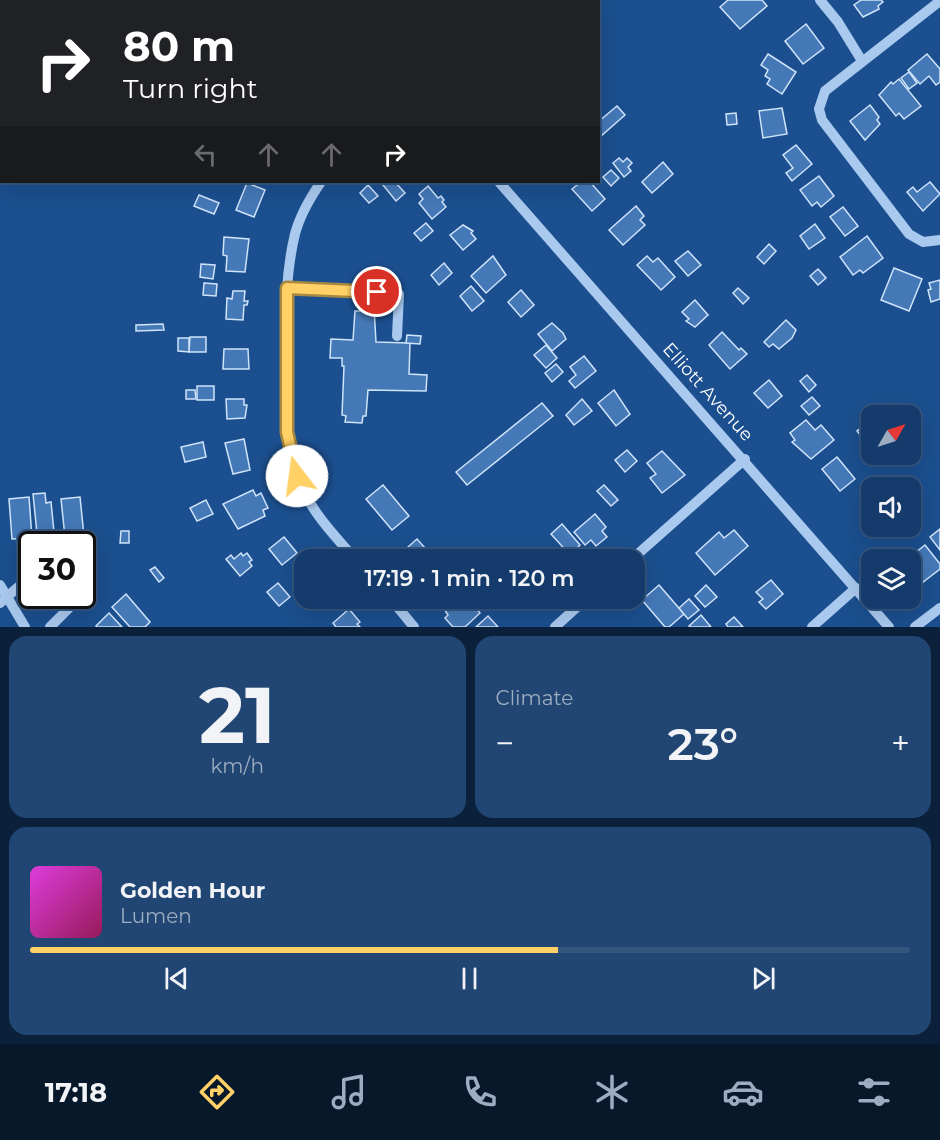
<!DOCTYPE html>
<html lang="en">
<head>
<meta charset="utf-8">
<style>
  body { margin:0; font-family:Montserrat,sans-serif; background:#214673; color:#f1f3f6; height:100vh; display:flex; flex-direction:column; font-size:22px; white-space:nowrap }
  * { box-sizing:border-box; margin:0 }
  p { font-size:20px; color:#9dadc1 }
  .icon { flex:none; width:33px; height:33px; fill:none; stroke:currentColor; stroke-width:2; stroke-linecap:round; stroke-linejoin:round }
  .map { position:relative; height:627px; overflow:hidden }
  .sheet { display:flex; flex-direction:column; gap:9px; padding:9px; background:#0b203b; flex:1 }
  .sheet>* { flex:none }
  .banner { position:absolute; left:0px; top:0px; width:600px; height:183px; box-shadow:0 6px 24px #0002,0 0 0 2px #33557e; background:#202124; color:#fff; overflow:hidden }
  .needle { width:39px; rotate:51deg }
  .fabs { position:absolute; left:861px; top:405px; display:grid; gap:12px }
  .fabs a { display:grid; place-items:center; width:60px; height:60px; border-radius:12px; background:#143b6b; box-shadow:0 6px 24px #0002,0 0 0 2px #33557e; font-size:30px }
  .speed { position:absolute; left:18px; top:531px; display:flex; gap:12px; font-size:30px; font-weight:700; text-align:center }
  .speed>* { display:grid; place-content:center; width:78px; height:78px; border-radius:50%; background:#143b6b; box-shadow:0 6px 24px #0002,0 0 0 2px #33557e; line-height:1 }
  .speed .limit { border:3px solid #111; border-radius:9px; background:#fff; color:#111 }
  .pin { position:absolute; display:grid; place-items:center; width:51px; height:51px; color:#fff; margin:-26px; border:3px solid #fff; border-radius:50%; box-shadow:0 2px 6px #0007 }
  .me { position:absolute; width:66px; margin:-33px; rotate:345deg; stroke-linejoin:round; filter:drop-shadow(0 0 4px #0008) }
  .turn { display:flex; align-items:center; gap:21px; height:126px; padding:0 24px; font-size:27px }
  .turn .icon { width:78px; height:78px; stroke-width:2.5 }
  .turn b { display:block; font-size:42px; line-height:51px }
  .lanes { display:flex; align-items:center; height:57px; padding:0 24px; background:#0003; justify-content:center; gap:30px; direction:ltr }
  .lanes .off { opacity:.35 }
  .big { font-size:45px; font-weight:600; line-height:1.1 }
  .sheet .card { flex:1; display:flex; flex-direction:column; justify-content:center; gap:9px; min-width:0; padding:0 21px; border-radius:18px; background:#214673 }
  .sheet .dial { align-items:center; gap:0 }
  .dial b { font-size:78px; line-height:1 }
  .song { display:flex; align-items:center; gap:18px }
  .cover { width:72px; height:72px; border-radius:9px; background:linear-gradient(135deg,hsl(300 70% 55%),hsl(330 70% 35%)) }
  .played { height:6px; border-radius:3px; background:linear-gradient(90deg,#ffd166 60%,#33557e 60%) }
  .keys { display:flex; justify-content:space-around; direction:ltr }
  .heat { display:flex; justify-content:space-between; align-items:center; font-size:33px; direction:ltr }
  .sheet .tiles { flex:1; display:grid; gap:9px; grid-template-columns:1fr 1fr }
  .card:last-child { grid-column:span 2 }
  .trip { position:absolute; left:294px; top:549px; width:351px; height:60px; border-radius:18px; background:#143b6b; box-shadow:0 6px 24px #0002,0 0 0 2px #33557e; font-weight:600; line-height:60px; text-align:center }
  .dock { display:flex; height:96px; justify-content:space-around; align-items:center; background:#08182b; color:#9dadc1 }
  .dock .icon { width:42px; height:42px }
  .dock .current { color:#ffd166 }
  .dock b { font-size:27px; color:#f1f3f6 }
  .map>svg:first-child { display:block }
</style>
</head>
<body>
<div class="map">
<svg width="940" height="627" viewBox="0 0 940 627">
  <rect width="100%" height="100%" fill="#1b4f8f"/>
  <g fill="#4478b7" stroke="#cfe3fa" stroke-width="1.5">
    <path d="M728,0H762L767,6L740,29L720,7Z"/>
    <path d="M861,0H881L883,2L878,6L879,9L863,17L854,5Z"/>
    <path d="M806,24L824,48L803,64L785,41Z"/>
    <path d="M768,54L796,72L782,94L767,84L770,79L765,76L768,70L761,65Z"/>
    <path d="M927,54L940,69V82L936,85L929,76L920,84L908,70Z"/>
    <path d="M909,72L917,83L909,89L901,78Z"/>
    <path d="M899,79L921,106L904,119L899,113L896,116L879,95L891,82L893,84Z"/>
    <path d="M870,105L879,117L877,120L880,124L865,140L850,121Z"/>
    <path d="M617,106L625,115L601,136L598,122Z"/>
    <path d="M782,108L787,134L763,138L759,111Z"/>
    <path d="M736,113L737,124L727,125L726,114Z"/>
    <path d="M796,145L812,164L792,181L786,173L793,168L783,155Z"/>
    <path d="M619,158L623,162L627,158L632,163L628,167L631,171L624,177L613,163Z"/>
    <path d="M663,162L673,174L652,193L642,182Z"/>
    <path d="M611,170L619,178L611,186L603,177Z"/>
    <path d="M819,176L834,196L821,207L817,202L812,206L800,190Z"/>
    <path d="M388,182H395L405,193L396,201L383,185Z"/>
    <path d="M581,182H590L605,199L592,211L572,189Z"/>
    <path d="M930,182L940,194L923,211L907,192L913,187L917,192Z"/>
    <path d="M247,183L265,190L254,217L236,210Z"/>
    <path d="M368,185L378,196L369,203L360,193Z"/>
    <path d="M428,186L438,198L441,196L444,200L442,202L446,207L432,219L419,203L423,199L419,194Z"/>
    <path d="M199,195L219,203L214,214L194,206Z"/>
    <path d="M636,206L644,216L640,220L645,225L623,245L609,230Z"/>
    <path d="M843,207L858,226L845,236L830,217Z"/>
    <path d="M426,223L433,231L421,241L414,233Z"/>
    <path d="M815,224L825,238L809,249L800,236Z"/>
    <path d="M463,225L473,231L471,233L476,239L463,250L450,235Z"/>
    <path d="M867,236L883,258L863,273L860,270L853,275L840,257Z"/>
    <path d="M224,237L249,239L245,272L226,271L227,256L223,255Z"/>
    <path d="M769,244L776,251L764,264L757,257Z"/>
    <path d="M688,251L701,265L688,276L675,261Z"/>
    <path d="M493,256L506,275L486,293L471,276Z"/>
    <path d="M647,256L653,262L658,258L675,277L661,290L637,265Z"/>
    <path d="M444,263L452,273L439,285L431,275Z"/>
    <path d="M201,264L215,265L213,279L200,277Z"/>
    <path d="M894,268L922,279L909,311L881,300Z"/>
    <path d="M818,269L826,278L818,285L810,276Z"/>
    <path d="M940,280V299L931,302L928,290L931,289L929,283Z"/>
    <path d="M204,283L217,284L216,296L203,295Z"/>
    <path d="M471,286L484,301L472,311L460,296Z"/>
    <path d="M738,288L749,298L743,304L733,293Z"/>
    <path d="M521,290L534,305L521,317L508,302Z"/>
    <path d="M233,291H245L244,301H248L247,305H244L243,320L226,319L227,298L232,299Z"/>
    <path d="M695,300L708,315L695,327L686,321L689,319L682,312Z"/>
    <path d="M366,306L374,307L376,342L410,343L409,374L427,375L426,391L368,390L366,416H363L362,423L345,422L346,416L342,415L344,366H342V358H330L331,339L353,340L355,311H366Z"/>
    <path d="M786,320L796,330L792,338L779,349L773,344L769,347L764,342Z"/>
    <path d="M552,323L563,333L566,339L552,351L538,334Z"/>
    <path d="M163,324L164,330L136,331V325Z"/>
    <path d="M722,332L739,350L741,348L747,354L730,369L709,345Z"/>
    <path d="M407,335L421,336L420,344L406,343Z"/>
    <path d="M190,337H206V352H189Z"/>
    <path d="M178,338H189V352L178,351Z"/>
    <path d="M546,345L557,358L546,368L534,355Z"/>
    <path d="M224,349H248L249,369H223Z"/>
    <path d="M584,356L596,371L575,388L569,381L576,375L570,367Z"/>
    <path d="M556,364L563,372L552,382L545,373Z"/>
    <path d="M807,375L816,385L809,392L800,381Z"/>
    <path d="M769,380L782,396L768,408L754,393Z"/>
    <rect x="197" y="386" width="17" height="14"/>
    <path d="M186,390H195L196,399H186Z"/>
    <path d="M614,390L630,414L616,426L598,403Z"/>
    <path d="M812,397L820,406L809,415L801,406Z"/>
    <path d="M226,399H244V405H247L245,418L227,419Z"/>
    <path d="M582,399L592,411L574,425L566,415Z"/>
    <path d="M542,403L553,416L467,485L456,472Z"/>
    <path d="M806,420L815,430L821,425L834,440L811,459L792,442L795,440L790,433Z"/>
    <path d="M870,421L872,445L869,447L857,431Z"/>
    <path d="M244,439L250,470L233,474L225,443Z"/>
    <path d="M203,442L206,457L185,462L181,447Z"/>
    <path d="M627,450L637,461L625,472L615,460Z"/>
    <path d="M662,451L685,475L662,493L650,478L656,474L647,463Z"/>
    <path d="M837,457L855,479L840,491L822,469Z"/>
    <path d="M383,485L409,516L392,530L366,499Z"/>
    <path d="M604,485L618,500L611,506L597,491Z"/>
    <path d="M253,490L256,496L261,493L268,508L263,510L265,516L238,529L223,504Z"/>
    <path d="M45,493L46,503L51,502L55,542L38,543L33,494Z"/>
    <path d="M29,497L32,538L12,539L9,499Z"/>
    <path d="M80,497L84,536L65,537L61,499Z"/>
    <path d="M206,500L213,514L197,521L190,508Z"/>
    <path d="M872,512V526H887L876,536L863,519Z"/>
    <path d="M595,514L606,527L602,531L607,537L596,546L591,540L585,545L574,532Z"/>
    <path d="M562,524L580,545L570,555L551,534Z"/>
    <path d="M940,529V550L930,537Z"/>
    <path d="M734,530L748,546L715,575L696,553L719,532L724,538Z"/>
    <path d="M121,531H129V543H120Z"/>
    <path d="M284,537L297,553L282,565L269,549Z"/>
    <path d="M417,539L434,558L433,560H403L399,555Z"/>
    <path d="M925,545L940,564V569L918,586L910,576V560H906Z"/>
    <path d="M241,553L243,556L247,553L252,560L249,562L252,566L240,576L226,559L231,555L234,559Z"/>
    <path d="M155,567L164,578L159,582L150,570Z"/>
    <path d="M304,579V598H313L307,604L294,588Z"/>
    <path d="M771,580L783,594L766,609L759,602L763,599L756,592Z"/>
    <path d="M278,583L290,597L279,606L267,592Z"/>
    <path d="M659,585L684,614L669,627H665L642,600Z"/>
    <path d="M706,585L717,597L705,607L695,596Z"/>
    <path d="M126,594L150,622L145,627H130L112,607Z"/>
    <path d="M456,598H467L480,613L465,627H453L445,618L448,615L444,609Z"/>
    <path d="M689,599L699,610L688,619L679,608Z"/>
    <path d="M349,609L360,622L357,624L360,627H336L333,623Z"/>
    <path d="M109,613L122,627H97L96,626Z"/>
    <path d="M701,615L711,627H690L689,626Z"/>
    <path d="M488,616L498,627H476Z"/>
    <path d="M734,617L743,627H728L726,624Z"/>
  </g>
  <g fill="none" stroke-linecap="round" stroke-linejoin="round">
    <g stroke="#a9c9ee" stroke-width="10">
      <path d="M335,0L337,2"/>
      <path d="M820,0L838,22L862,61"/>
      <path d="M940,1L825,91L819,109L822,120L909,234L923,242L940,240"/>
      <path d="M321,182C310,198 300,215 295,234C284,279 286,325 286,371C287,406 284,441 296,474C308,508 332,533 356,560"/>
      <path d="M499,182L889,627"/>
      <path d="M287,288L399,294L397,336"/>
      <path d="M631,560L745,459"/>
      <path d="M0,585L25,627"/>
      <path d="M390,598L414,627"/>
      <path d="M0,603L32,575"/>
      <path d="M50,627L90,587L82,571"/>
      <path d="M555,627L587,598"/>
      <path d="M812,627L856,588"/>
      <path d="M915,627L940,608"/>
    </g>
  </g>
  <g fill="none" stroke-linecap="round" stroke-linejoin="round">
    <defs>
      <path id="route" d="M297,476L287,432V288L377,292"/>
    </defs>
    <use href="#route" stroke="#a68842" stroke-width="15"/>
    <use href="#route" stroke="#ffd166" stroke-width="10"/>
  </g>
  <g text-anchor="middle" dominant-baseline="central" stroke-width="6" stroke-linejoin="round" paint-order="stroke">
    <g font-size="18" fill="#fff" stroke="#1b4f8f">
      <text transform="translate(708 392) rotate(48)">Elliott Avenue</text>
    </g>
  </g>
</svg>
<div class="fabs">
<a><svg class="needle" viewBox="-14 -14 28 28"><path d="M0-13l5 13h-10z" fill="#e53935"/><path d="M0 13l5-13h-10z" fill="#9dadc1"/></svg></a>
<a><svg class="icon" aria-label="sound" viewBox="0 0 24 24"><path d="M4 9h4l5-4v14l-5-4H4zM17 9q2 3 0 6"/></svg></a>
<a><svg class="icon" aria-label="layers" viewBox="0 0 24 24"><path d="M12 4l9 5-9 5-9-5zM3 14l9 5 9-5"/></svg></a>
</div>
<div class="speed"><div class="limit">30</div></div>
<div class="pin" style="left:377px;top:292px;background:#d93025"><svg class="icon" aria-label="arrive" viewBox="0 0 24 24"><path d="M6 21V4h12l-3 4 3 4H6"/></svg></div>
<svg class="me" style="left:297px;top:476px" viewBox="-20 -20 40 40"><circle r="19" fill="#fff"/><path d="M0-13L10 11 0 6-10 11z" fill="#ffd166"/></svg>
<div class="trip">17:19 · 1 min · 120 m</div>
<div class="banner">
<div class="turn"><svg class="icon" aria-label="right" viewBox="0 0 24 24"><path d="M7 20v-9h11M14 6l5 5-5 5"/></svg><div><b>80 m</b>Turn right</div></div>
<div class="lanes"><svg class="icon off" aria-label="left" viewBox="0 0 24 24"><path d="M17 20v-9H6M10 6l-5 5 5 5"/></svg><svg class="icon off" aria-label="ahead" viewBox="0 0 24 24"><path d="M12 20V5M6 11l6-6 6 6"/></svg><svg class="icon off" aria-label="ahead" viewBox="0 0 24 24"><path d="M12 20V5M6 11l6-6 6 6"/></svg><svg class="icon" aria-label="right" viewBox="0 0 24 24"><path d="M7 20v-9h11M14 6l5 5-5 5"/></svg></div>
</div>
</div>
<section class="sheet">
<div class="tiles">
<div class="card dial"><b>21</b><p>km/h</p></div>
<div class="card"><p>Climate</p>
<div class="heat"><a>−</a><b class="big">23°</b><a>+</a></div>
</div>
<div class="card">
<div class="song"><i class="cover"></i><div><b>Golden Hour</b><p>Lumen</p></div></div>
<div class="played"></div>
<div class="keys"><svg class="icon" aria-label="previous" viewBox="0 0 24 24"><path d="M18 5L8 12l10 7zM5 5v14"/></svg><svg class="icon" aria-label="pause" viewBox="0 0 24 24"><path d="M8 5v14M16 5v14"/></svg><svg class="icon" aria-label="next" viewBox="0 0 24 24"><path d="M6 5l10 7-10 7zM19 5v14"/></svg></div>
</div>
</div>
</section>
<nav class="dock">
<b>17:18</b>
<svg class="icon current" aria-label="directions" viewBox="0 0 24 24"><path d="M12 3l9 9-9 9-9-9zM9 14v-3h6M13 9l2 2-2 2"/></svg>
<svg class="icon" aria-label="music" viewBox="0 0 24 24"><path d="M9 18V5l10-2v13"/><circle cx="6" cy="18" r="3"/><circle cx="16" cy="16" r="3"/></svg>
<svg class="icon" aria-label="phone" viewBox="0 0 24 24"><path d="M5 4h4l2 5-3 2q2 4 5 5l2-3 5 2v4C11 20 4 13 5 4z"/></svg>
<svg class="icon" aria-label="climate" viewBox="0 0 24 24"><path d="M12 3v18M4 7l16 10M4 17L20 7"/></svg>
<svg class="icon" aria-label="car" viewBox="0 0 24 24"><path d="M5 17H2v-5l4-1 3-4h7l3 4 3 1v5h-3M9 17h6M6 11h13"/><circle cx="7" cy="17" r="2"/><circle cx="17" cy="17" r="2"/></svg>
<svg class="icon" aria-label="filters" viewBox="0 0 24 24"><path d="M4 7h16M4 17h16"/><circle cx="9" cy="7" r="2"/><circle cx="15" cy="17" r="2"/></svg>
</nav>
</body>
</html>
